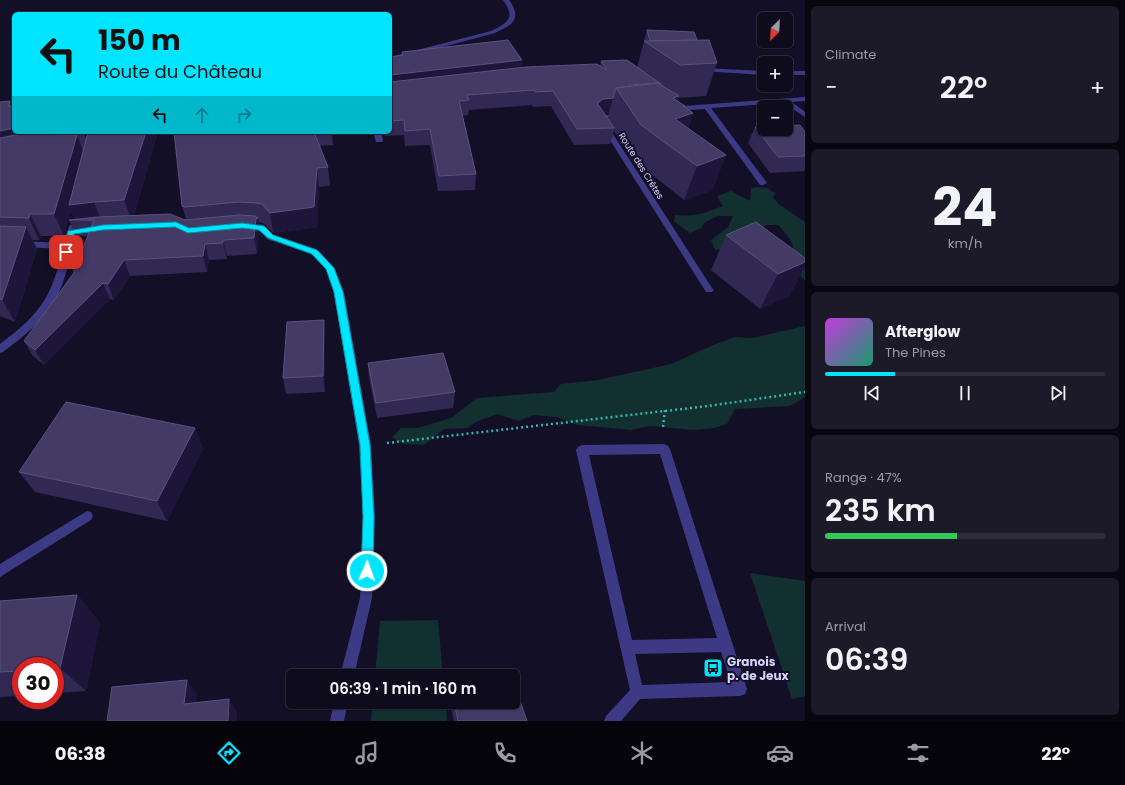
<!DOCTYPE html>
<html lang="en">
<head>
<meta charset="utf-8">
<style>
  body { margin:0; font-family:Poppins,sans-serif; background:#1c1929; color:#f1f3f6; height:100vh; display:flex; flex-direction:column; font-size:15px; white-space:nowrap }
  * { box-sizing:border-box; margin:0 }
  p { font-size:13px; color:#9b9ba3 }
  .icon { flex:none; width:22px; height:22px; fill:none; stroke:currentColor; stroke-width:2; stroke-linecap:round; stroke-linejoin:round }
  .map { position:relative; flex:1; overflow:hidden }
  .details { display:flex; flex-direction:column; gap:6px; padding:6px; background:#08060f; width:320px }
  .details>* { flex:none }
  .guide { position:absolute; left:12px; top:12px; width:380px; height:122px; border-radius:6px; box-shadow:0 1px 3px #0004,0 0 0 1px #2e2b3b; background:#00e5ff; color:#111; overflow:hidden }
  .needle { width:26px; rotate:204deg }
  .buttons { position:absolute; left:757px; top:12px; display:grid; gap:8px }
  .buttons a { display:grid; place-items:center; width:36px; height:36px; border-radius:6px; background:#0e0b1c; box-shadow:0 1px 3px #0004,0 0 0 1px #2e2b3b; font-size:20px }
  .speed { position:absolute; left:12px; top:657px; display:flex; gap:8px; font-size:20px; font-weight:700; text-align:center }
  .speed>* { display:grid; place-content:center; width:52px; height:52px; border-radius:50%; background:#0e0b1c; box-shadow:0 1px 3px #0004,0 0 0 1px #2e2b3b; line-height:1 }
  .speed .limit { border:6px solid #d22; background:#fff; color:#111 }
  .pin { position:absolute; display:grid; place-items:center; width:34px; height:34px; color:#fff; margin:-17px; border-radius:8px; box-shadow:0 2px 6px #0006 }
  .me { position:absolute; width:44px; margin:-22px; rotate:2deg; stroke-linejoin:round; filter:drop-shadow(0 0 3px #0008) }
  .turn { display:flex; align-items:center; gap:14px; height:84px; padding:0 20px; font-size:18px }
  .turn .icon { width:52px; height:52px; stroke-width:2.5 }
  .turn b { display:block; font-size:28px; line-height:34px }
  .lanes { display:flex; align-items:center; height:38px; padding:0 20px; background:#0003; justify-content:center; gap:20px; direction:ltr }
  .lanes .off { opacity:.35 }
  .big { font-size:30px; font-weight:600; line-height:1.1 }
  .details .tile { flex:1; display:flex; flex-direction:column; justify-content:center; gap:6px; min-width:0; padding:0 14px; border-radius:6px; background:#1c1929 }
  .details .dial { align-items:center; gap:0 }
  .dial b { font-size:52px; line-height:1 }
  .song { display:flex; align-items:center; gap:12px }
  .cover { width:48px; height:48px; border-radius:6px; background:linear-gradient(135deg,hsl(290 70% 55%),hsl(160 70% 35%)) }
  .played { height:4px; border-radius:2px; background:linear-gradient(90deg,#00e5ff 25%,#2e2b3b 25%) }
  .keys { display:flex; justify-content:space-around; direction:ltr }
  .heat { display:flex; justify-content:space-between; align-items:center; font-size:22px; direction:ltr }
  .charge { height:6px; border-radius:3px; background:linear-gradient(90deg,#34c759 47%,#2e2b3b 0) }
  .trip { position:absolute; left:286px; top:669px; width:234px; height:40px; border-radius:6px; background:#0e0b1c; box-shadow:0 1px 3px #0004,0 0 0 1px #2e2b3b; font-weight:600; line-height:40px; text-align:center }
  .menu { display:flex; height:64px; justify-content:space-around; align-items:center; background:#06040b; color:#9b9ba3 }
  .menu .icon { width:28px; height:28px }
  .menu .selected { color:#00e5ff }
  .menu b { font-size:18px; color:#f1f3f6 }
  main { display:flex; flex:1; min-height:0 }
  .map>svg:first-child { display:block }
</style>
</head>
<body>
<main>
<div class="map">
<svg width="805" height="721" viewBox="0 0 805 721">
  <rect width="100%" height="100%" fill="#130f26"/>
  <g fill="#12302f">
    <path d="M758,187L767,188L775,193L773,198L780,205L805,222V281L789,264C797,243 792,241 778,225H766L731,248L715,250L711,240L728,227L733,216H718L705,222L701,228L690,233L674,221L675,215C695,217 705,213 723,206L717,196L731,191L750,201L751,188Z"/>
    <path d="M805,326V397L790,406L735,409L727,424L715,428L694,430L650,426L631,430L577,425L557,417L533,415L519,421L497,414L478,421L467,428L444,429L424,445L403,444L392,437L401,428H418L451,418L477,398L554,392L561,384L598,380L671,364L711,346L735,337L752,338Z"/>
    <path d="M750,573L805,581V696L792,699Z"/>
    <path d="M438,620L443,676H375L380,621Z"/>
    <path d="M373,702H446L447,721H371Z"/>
  </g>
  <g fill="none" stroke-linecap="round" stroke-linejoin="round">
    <g stroke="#2fb8b0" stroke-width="2.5" stroke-dasharray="2 3" stroke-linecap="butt">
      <path d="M663,427L665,410"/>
      <path d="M387,443L708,406L805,392"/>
    </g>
    <g fill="#3d3a85" fill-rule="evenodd">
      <path d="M503,0H509C523,19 512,25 495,33L390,61V57L491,31C508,23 516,18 503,0Z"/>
      <path d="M703,68L764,71V75L701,71L700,70Z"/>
      <rect x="786" y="71" width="19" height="4"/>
      <path d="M805,97V101L792,102L805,112V117L784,103L711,108L767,183L763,185H760L705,109L671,111L668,109L671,107Z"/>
      <path d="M622,113L624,114V116L604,120L712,288L714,290L712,292H706L596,118L600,116Z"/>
      <path d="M373,132H381L383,140L382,142H376Z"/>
      <path d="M73,223L77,226L76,229L87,227L91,230L87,233L75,234C70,255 67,277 57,296C45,320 24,336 3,352L0,353V344C41,313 51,298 63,249L0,246V240L64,243L69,226Z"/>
      <path d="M248,223L264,225L273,235L317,250L333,266L344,292L371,445L375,517L372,598L354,676H340L360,598L363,517L359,445L334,292L326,269L311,254L267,239L259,229L245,228L244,226L245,224Z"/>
      <path d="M664,444L668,446L670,449L747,689L745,694L740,696L640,699L621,721H604L606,716L630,690L576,450L578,447L582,445ZM660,454L717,638L632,640L589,455ZM721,652L731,682L642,685L635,654Z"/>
      <path d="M87,511L91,512L93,516L91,520L0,577V564Z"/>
      <path d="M334,702H348L344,721H330Z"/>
    </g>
  </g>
  <g fill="#312854" fill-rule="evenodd">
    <path d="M647,30L697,40L717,63L706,96L678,98L677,100L685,108L693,113L688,129L713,190L684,200L632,159L614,131L610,144L574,145L551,106L533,107L532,105L469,110L468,115L463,116L476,174L475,190L438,191L430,145L405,146L404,135L385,136L384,132H390V57L402,55V52L522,60L521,67L600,66L601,61L637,67ZM609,113L608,119L605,114Z"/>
    <path d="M10,101L12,106L14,132H158L134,215L186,219L182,206L174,132H332L333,145L319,146L328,167L330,186L319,187L317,227L273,233L265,224L259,222L261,234L259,235L257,254L227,256V259L209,260L207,272L130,276L114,300L110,299L44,365L33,356L24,341L73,274L88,236H76L69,220L75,219L71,211L64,236H41L39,240H32L37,249L15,322L0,316V102Z"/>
    <path d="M755,127L805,132V171L770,173L748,143Z"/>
    <path d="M726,235L805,258V267L789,296L760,309L711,270Z"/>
    <path d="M324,320L325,336V392L286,394L283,378Z"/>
    <path d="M368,363L455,392L453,408L377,418L369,378Z"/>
    <path d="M195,428L203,449L167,521L35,492L19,472Z"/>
    <path d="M77,595L100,623L86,691L55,693V666H21V696L0,697V601Z"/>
    <path d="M450,702H513L527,721H454Z"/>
  </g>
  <g fill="#1d163a">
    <path d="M522,60L520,75L390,89V75Z"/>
    <path d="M679,96L668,130L673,98Z"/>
    <path d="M613,98L609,113L600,115L595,117L599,102L603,99Z"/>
    <path d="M10,101L14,111L9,106Z"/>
    <path d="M683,106H685L682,117L693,113L681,147L675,119Z"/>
    <path d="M14,128V132H23L30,148L0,155V131Z"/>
    <path d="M84,132H116L90,149Z"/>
    <path d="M146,132H158L132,222L124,200Z"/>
    <path d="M77,135L85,156L94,202L103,224L94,220H75L71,211L64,236L54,214Z"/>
    <path d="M726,155L713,190L684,200L697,166Z"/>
    <path d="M317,168L319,187L317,227L273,233L270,213Z"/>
    <path d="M30,214L41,236L39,240L29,218Z"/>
    <path d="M258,218L261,234L259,235L257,254L254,238L256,219Z"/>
    <path d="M26,227L37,249L15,322L2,300Z"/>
    <path d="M223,240L227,256V259L223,243Z"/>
    <path d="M205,244L209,260L207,272L203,256Z"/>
    <path d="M124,260L130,276L114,300L108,284Z"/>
    <path d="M805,262V267L789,296L760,309L778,274Z"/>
    <path d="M103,283L110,299L44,365L35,350Z"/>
    <path d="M324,320L325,336V392L323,376Z"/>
    <path d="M195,428L203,449L167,521L157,501Z"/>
    <path d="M77,595L100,623L86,691L60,668Z"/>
    <path d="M187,680L197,693L195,717L184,704Z"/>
    <path d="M229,699L237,712V721H228Z"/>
  </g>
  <g fill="#433a66" stroke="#5a527e">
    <path d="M647,30L694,32L697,40L650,41Z"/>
    <path d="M508,40L522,60L390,75V57L403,55L402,52Z"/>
    <path d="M709,40L717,63L680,65L644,41Z"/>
    <path d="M627,60L661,84H660L658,83L644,84L629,85L630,86L616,88L613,98L603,99L599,102L598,104L614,128L577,129L553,91L535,92L534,90L467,95L469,100L459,101L476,174L439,176L430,129L405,131L404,120L390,121V82L526,67L597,64L607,70L601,61Z"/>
    <path d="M658,83L679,96L673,98L685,106H683L693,113L675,119L726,155L697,166L641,125L616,88Z"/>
    <path d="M10,101L9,106H14V128L0,131V102Z"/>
    <path d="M800,125L805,132V156L778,157L755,127H764V129H786V126Z"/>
    <path d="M92,132H146L124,200L94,202L69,205L87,136Z"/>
    <path d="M174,132H314L328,167L317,168L314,207L270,213L262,204L257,203L238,202L185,207L182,206Z"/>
    <path d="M20,134L77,135L54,214H30L29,218L0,217V138Z"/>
    <path d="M170,214L185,220L239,215L255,216L258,218L256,219L254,238L223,240V243L205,244L203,256L124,260L108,284L103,283L35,350L24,341L73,274L94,220H69L97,217Z"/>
    <path d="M756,222L805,258V262L778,274L726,235Z"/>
    <path d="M0,226L26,227L2,300L0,299Z"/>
    <path d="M324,320L323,376L283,378L287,322Z"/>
    <path d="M443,353L455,392L376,403L368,363Z"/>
    <path d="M66,402L195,428L157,501L19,472Z"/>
    <path d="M77,595L60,668H55V666H21V671L0,672V601Z"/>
    <path d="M187,680L184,704L229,699L228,721H107L112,687Z"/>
    <path d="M513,681L527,721H458L454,702H513Z"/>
  </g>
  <path fill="#00e5ff" stroke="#0095a6" d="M176,222L189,228L242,223L264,226L273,235L317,250L334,268L343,292L370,445L374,517L373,571L371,575L367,577L363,575L361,571L363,517L360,445L334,292L326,269L312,254L268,238L259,230L242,228L188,233L175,227L103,230L74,234L68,254L66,255L62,252L68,231L103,225Z"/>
  <defs>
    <symbol id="bus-square" viewBox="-11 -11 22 22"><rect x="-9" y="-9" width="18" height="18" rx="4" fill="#00e5ff" stroke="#130f26"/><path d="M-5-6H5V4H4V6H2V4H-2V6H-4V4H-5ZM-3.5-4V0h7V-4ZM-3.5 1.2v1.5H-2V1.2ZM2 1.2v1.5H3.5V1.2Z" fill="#111"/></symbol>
  </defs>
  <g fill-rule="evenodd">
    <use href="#bus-square" x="702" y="657" width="22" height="22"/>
  </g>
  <g text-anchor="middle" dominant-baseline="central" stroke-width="4" stroke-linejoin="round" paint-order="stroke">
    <g font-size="9" fill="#d9d4ff" stroke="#130f26">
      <text transform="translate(641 166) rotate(58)">Route des Crêtes</text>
    </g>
    <g font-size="12" font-weight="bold" fill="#d9d4ff" stroke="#130f26" text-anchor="start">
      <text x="727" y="661">Granois<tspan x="727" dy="14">p. de Jeux</tspan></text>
    </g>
  </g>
</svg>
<div class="buttons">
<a><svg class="needle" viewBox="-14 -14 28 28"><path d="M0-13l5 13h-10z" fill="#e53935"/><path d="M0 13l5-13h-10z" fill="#9b9ba3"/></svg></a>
<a>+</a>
<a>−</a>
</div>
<div class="speed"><div class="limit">30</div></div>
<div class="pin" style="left:66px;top:252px;background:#d93025"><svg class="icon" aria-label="arrive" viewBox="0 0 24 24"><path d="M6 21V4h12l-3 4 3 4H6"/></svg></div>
<svg class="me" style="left:367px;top:571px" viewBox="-20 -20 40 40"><circle r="17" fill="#00e5ff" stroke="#fff" stroke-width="3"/><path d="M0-11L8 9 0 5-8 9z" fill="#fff"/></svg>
<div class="trip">06:39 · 1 min · 160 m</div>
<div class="guide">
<div class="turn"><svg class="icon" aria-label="left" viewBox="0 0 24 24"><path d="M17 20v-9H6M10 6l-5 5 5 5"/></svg><div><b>150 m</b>Route du Château</div></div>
<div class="lanes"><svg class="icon" aria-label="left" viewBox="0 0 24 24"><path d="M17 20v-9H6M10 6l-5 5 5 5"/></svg><svg class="icon off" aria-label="ahead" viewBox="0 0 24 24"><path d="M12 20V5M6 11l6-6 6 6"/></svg><svg class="icon off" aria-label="right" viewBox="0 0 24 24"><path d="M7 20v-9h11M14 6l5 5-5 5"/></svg></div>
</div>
</div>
<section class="details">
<div class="tile"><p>Climate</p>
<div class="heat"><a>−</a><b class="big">22°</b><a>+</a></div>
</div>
<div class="tile dial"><b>24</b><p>km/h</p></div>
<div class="tile">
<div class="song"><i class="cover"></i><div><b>Afterglow</b><p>The Pines</p></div></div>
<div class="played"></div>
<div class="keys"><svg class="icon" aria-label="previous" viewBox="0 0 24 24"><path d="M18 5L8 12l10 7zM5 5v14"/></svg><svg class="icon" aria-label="pause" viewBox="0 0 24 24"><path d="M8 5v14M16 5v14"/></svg><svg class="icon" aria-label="next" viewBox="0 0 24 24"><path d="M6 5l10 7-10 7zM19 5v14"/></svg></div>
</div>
<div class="tile"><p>Range · 47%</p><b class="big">235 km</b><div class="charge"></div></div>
<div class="tile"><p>Arrival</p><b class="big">06:39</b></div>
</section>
</main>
<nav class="menu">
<b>06:38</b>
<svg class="icon selected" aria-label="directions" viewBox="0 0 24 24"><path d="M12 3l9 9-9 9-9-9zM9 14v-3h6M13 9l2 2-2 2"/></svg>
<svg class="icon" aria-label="music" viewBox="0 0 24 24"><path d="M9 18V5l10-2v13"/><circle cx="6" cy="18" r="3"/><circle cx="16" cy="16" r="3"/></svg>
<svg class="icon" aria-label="phone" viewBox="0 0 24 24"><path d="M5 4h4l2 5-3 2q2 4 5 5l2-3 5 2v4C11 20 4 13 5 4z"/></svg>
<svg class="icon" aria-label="climate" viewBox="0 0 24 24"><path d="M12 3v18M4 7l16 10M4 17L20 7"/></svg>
<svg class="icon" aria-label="car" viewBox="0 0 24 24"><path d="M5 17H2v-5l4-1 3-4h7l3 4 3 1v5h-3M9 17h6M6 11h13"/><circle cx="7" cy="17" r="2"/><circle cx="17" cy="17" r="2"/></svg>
<svg class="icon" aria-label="filters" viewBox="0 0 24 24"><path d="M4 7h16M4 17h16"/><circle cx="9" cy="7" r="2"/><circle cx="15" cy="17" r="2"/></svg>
<b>22°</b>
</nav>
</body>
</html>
